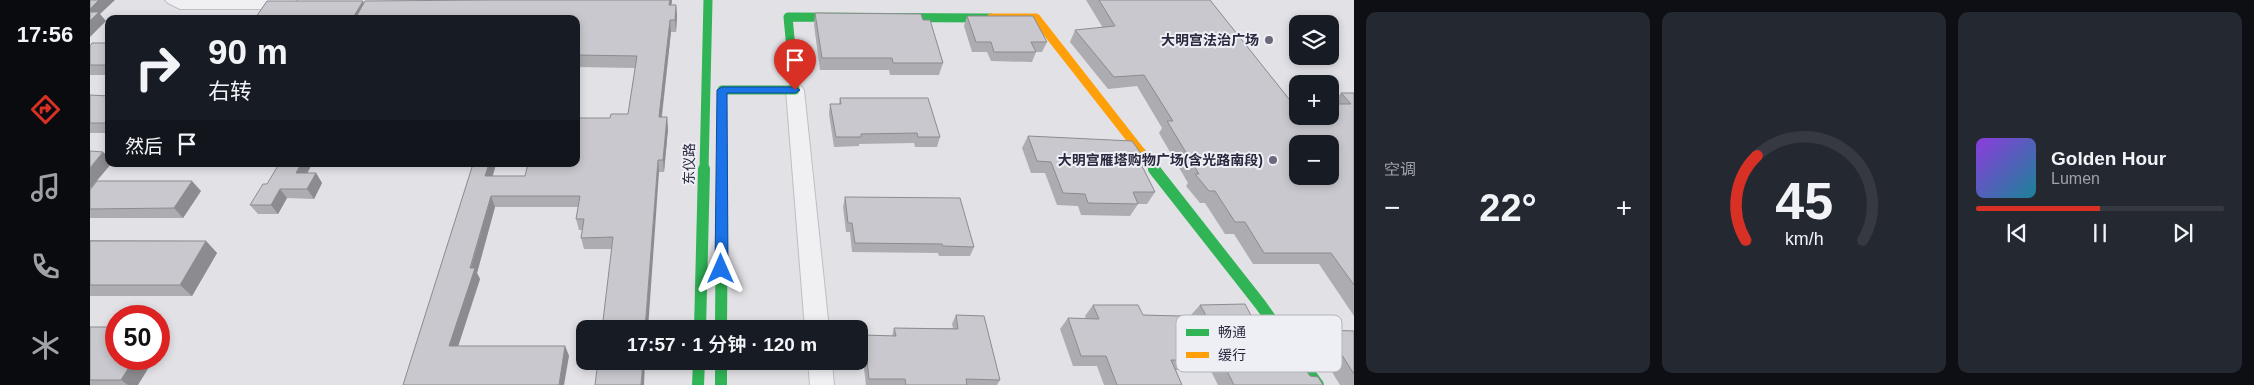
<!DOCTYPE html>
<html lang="zh">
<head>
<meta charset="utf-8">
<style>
  body { margin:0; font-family:Arial,"Noto Sans SC",sans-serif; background:#242831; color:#f1f3f6; height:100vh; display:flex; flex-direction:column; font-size:19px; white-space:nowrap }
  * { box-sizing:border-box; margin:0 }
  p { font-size:16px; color:#9ea1a6 }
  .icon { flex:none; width:28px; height:28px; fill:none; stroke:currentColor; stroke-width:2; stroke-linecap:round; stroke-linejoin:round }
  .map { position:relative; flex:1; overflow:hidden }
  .details { display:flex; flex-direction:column; gap:12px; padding:12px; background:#0d0f14; width:900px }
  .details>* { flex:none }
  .banner { position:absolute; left:15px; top:15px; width:475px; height:152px; border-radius:10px; box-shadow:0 2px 8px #0003; background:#171b24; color:#f1f3f6; overflow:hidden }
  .buttons { position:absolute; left:1199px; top:15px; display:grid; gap:10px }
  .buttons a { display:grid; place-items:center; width:50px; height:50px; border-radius:10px; background:#171b24; box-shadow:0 2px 8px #0003; font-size:25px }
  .speed { position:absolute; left:15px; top:305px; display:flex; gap:10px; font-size:25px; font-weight:700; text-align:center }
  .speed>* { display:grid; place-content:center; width:65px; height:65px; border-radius:50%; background:#171b24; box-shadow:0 2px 8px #0003; line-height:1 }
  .speed .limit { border:8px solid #d22; background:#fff; color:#111 }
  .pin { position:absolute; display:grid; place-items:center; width:42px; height:42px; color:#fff; margin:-51px -21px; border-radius:50% 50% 50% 0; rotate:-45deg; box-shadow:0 0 5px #0007 }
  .pin .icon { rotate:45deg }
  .me { position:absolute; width:55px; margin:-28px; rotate:0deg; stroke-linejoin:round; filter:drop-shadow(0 0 4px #0008) }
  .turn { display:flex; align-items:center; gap:18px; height:105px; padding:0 20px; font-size:22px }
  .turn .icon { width:65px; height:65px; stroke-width:2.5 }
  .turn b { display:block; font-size:35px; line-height:42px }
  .then { display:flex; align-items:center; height:48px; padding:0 20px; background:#0003; gap:10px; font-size:19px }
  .big { font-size:38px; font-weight:600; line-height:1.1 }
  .details .widget { flex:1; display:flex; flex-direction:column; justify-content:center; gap:8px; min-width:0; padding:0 18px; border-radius:10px; background:#242831 }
  .details .dial { align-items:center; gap:0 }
  .dial svg { height:130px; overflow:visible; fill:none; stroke:#363941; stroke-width:7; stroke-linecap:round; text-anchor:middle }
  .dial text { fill:#f1f3f6; stroke:none }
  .song { display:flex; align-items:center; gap:15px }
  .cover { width:60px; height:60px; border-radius:8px; background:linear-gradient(135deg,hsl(270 70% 55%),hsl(190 70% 35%)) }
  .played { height:5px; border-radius:2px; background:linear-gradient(90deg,#d93025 50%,#363941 50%) }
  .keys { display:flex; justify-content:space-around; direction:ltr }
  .heat { display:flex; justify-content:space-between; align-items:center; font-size:28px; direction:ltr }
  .details .tiles { flex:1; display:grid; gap:12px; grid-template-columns:repeat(3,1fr) }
  .trip { position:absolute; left:486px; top:320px; width:292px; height:50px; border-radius:10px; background:#171b24; box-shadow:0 2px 8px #0003; font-weight:600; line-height:50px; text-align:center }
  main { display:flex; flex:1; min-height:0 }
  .tab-bar { display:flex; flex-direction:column; width:90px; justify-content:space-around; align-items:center; background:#090b0e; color:#9ea1a6 }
  .tab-bar .icon { width:35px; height:35px }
  .tab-bar .current { color:#d93025 }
  .tab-bar b { font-size:22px; color:#f1f3f6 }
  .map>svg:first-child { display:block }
</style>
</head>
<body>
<main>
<nav class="tab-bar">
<b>17:56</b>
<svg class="icon current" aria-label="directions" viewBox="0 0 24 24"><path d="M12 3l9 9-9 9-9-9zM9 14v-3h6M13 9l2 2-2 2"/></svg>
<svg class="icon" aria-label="music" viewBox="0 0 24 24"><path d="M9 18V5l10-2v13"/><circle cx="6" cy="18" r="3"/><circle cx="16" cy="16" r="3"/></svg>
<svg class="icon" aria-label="phone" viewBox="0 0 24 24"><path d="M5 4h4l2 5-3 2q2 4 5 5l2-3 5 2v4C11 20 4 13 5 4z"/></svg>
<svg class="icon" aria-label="climate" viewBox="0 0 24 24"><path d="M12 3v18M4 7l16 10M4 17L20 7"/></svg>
</nav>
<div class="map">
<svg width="1264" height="385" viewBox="0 0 1264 385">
  <rect width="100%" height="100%" fill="#e1e1e6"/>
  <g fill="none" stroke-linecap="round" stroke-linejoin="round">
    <defs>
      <g id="street">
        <path d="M75,0H205L211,4L208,7L203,9H90L78,3Z"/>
        <path d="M705,84L711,86L714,90L739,329H715L696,90L699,86Z"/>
        <path d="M718,361H742L744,385H720Z"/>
      </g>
    </defs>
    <use href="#street" stroke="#bebec3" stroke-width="2"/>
    <use href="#street" fill="#f0f0f2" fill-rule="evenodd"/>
    <g stroke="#30b455" stroke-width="9">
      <path d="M632,90H705L698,17L901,18"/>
      <path d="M1051,152L1065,170"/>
      <path d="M614,170L618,0"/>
    </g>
    <g stroke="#30b455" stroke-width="12">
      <path d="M1064,169L1170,304L1228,385"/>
      <path d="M610,329L614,169"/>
      <path d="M631,329L632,190"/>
      <path d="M631,361V385"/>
      <path d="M608,385L609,361"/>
    </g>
    <path stroke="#ff9f0a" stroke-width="9" d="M901,18H946L1051,152"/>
  </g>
  <g fill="#acacb1">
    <path d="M398,0H582L581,5H586L587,16L586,32H581L572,117H577L578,129L574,172H569L522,249H494L491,238L493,230H489L486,219L488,207H405L387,273L390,279L368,346H475L479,356L313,385L383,164H406L403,176H435L520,118L538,114L545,68L486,67V19H167L166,17L274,3Z"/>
    <path d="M996,0H1120L1203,104H1241L1251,93H1264V316L1229,264H1163L1144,234H1135L1115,203H1110L1096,186L1098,183L1069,133L1072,128L1047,86L1018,89L980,42L985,30L1013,28Z"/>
    <path d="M725,13L833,20L853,63L849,75H800L799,70H730L724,25Z"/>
    <path d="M877,16L957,42L952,52H946L942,62L901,61L897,52H882L874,26Z"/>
    <path d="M19,43V75H0V46Z"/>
    <path d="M0,95L19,96V133H0Z"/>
    <path d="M750,98L850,137L847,147H825L824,143L769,144V146L744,147L739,114L740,104H749Z"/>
    <path d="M938,136L1057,162L1053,168L1065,192L1057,204H1048L1040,216L991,215L988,206L967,205L955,173H941L932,148Z"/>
    <path d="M217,173H226L232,183L224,199L197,198L188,214H168L160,205L177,184Z"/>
    <path d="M0,190L111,191L93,218H0Z"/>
    <path d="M755,197L884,247L880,256H849L848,253L762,252L760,232H756L753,207Z"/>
    <path d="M0,240L116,241L127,253L102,296H0Z"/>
    <path d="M1003,305L1053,315L1100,316L1110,305L1163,319L1220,376L1233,385H1128L1121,371L1086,370L1092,385H1014L1007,366H983L970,329L978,318L996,319L995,316Z"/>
    <path d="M866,315L910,380L907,385H776L771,344L774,335L802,336L804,328H863L862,324Z"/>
    <path d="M0,327L48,385H0Z"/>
    <path d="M1236,330L1264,331V385H1250L1223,341Z"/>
  </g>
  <g fill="#8c8c90">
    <path d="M9,0H25L10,14L16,21L0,37V9Z"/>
    <path d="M580,0H582L580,16L579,5Z"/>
    <path d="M273,1L277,11L265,19L264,16Z"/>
    <path d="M586,5L587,16L586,32L585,20Z"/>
    <path d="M580,20L581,32L570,129L569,117Z"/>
    <path d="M577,117L578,129L574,172L573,160Z"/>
    <path d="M13,152L19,157V164H21L0,189V168Z"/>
    <path d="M568,160L569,172L558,329H555Z"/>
    <path d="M211,164H222L213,182L206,173Z"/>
    <path d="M399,164H406L399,187L395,176Z"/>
    <path d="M226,173L232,183L224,199L217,189Z"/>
    <path d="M102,181L111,191L93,218L84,208Z"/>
    <path d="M190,189L197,198L188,214L181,205Z"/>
    <path d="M401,196L405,207L387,273L390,279L365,356L359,346Z"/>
    <path d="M116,241L127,253L102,296L90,285Z"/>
    <path d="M69,329L77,336L69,351Z"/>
    <path d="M475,346L479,356L474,385H469Z"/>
    <path d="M44,359H64L48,385H38L31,380Z"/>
    <path d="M553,361H555L554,385H551Z"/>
  </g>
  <g fill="#c8c8ce" stroke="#8c8c90" fill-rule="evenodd">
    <path d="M0,0H9L0,9Z"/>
    <path d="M398,0H580L579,5H586L585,20H580L569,117H577L573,160H568L555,329H512L523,237L491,238L494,219H486L490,196H401L380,268H385L359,346H475L469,385H313L383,164H399L395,176H435L438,164H486V118H520L521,114H538L547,56L486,55V19H265L275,1Z"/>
    <path d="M1009,0H1120L1203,104H1208V116H1240V104H1261L1251,93H1264V285L1241,253H1174L1155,222H1145L1125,191H1119L1105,174H1109L1077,121H1083L1054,75L1024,77L985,30L1025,26ZM1208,144H1240V176H1208Z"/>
    <path d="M177,1H273L264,16L166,17Z"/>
    <path d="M0,12H9L0,21Z"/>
    <path d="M725,13L831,14L833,20H840L853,63H803L802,58H732Z"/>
    <path d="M877,16H943L957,42H941L946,52H904L901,42H886Z"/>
    <path d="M2,43H19V65H0V46Z"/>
    <path d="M0,95L19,96V123H0Z"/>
    <path d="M750,98H838L850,137H828L827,133L771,134V137H746L740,104H751Z"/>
    <path d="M938,136L1042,141L1057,162H1050L1065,192H1043L1048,204L998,203L995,194L973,193L961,162L947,161Z"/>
    <path d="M0,151L13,152L0,168Z"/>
    <path d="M189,164H211L206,173H226L217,189H190L181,205H160L173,184H177Z"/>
    <path d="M7,181H102L84,208L0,209V190Z"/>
    <path d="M755,197L870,198L884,247L853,246L852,244L765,243L762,223H758Z"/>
    <path d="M0,241H116L90,285H0Z"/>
    <path d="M1155,304L1163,319H1180L1220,376L1228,377L1233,385H1144L1132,361L1081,360L1092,385H1027L1016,356H991L978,318L1009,319L1003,305H1048L1053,315L1088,316L1116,315L1110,305Z"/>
    <path d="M866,315L894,316L910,380L876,379L877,385H816L815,379H779L774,335L806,336L804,328L868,329Z"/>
    <path d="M0,327H26V359H44L31,380H0Z"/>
    <path d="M1236,330L1264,331V374Z"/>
    <path d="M508,361H553L551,385H505Z"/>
  </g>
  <path fill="#1a73e8" stroke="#114b97" d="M632,87H705L710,90L705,93H637L638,269L636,273H627L625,269L627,90Z"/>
  <g fill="#696979" stroke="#eeeef5" stroke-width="2">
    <circle cx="1179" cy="40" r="5"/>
    <circle cx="1183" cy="160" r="5"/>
  </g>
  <g text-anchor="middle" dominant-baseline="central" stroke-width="4" stroke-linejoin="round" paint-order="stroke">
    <g font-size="14" font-weight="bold" fill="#28283e" stroke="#eeeef5" text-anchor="end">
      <text x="1169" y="40">大明宫法治广场</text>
      <text x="1173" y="160">大明宫雁塔购物广场(含光路南段)</text>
    </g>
    <g font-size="14" fill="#28283e" stroke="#eeeef5">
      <text transform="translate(599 164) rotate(-89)">东仪路</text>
    </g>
  </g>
  <rect x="1086" y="315" width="166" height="57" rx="8" fill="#eeeef5" stroke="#b3b3be" stroke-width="1"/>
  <rect x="1096" y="329" width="23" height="7" fill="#30b455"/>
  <rect x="1096" y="352" width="23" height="6" fill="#ff9f0a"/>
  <g font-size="14" fill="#28283e">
    <text x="1128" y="337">畅通</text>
    <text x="1128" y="360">缓行</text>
  </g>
</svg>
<div class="buttons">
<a><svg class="icon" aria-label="layers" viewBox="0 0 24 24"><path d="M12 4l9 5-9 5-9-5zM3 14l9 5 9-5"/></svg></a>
<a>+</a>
<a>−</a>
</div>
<div class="speed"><div class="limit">50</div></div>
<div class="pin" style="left:705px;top:90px;background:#d93025"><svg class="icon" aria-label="arrive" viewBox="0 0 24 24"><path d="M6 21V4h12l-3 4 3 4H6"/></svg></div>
<svg class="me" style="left:631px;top:269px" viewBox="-20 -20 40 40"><path d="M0-17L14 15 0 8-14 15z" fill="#1a73e8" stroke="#fff" stroke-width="4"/></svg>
<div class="trip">17:57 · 1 分钟 · 120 m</div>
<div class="banner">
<div class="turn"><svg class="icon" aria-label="right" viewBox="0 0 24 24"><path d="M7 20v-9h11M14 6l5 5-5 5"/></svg><div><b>90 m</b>右转</div></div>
<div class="then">然后<svg class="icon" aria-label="arrive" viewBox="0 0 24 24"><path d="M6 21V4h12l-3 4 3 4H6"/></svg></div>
</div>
</div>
<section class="details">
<div class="tiles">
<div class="widget"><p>空调</p>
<div class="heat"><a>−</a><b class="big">22°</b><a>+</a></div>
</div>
<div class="widget dial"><svg viewBox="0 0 100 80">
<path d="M14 69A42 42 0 1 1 86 69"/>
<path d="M14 69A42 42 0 0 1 21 17" stroke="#d93025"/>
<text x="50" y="56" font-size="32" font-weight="700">45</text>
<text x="50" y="72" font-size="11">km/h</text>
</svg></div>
<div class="widget">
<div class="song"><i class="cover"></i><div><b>Golden Hour</b><p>Lumen</p></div></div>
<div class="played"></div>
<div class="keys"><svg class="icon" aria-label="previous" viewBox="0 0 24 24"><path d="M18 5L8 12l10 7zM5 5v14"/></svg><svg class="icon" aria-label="pause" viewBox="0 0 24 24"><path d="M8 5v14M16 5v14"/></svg><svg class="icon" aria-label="next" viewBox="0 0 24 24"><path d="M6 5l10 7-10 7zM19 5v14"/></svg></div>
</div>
</div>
</section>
</main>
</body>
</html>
